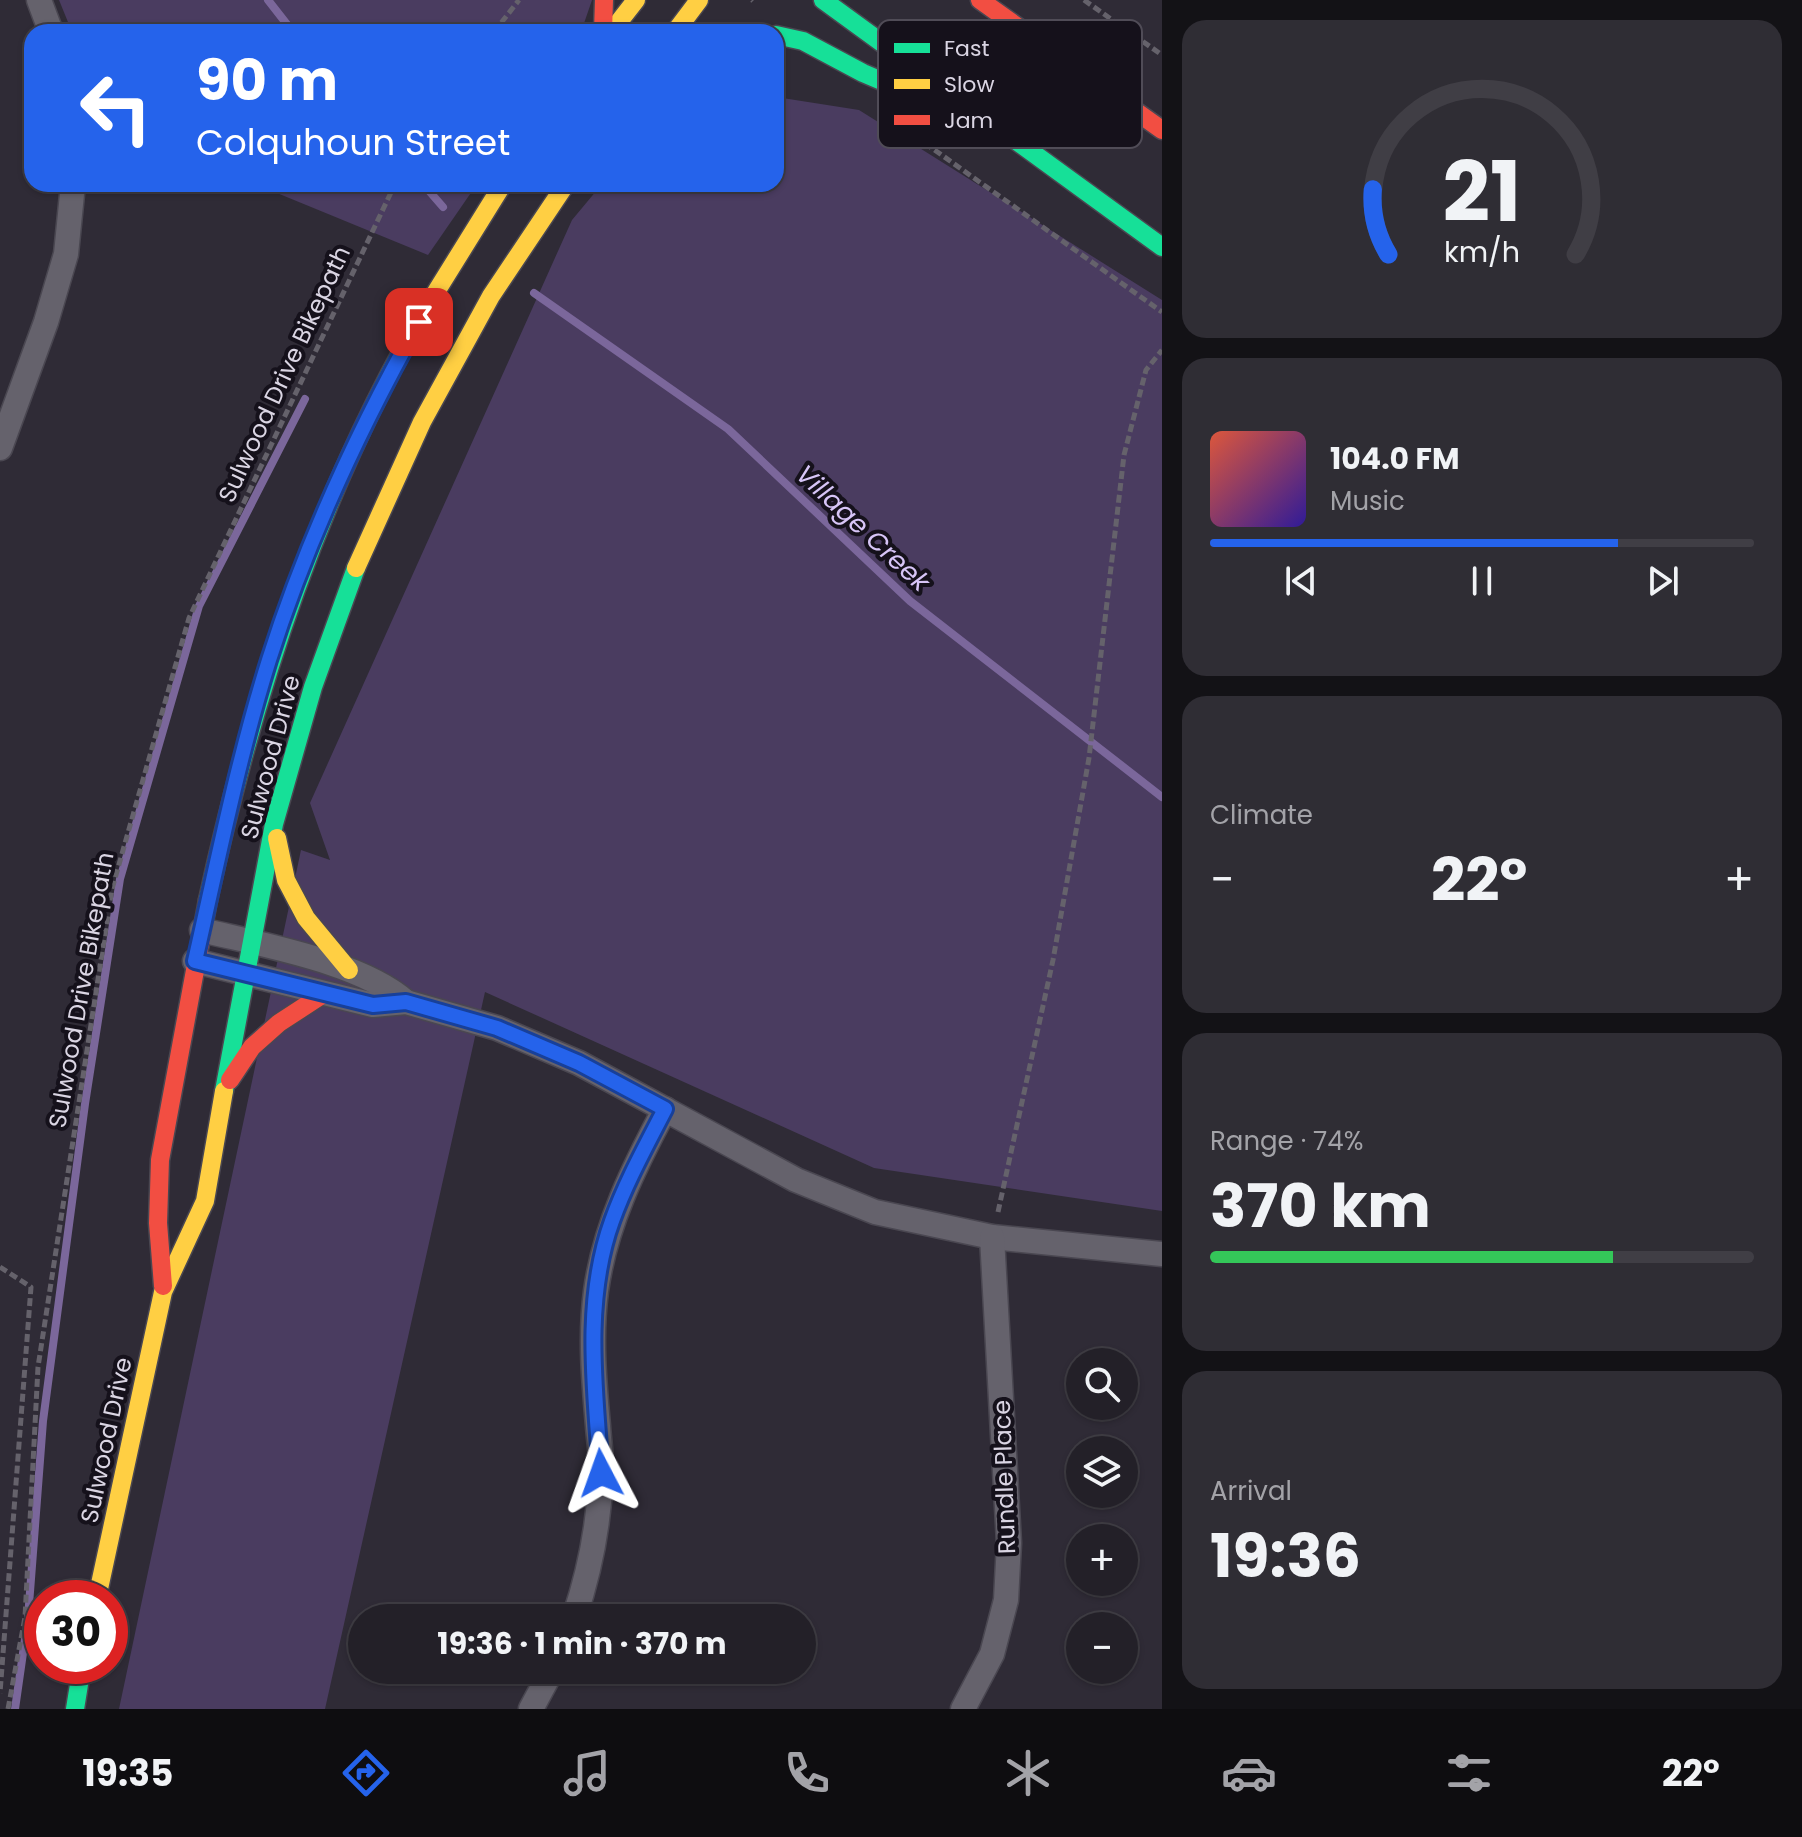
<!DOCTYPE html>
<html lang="en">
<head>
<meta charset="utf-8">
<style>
  body { margin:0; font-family:Poppins,sans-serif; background:#2f2d34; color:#f1f3f6; height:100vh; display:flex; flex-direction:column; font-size:30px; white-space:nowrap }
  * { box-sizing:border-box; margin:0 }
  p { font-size:26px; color:#a3a3a8 }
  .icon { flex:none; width:44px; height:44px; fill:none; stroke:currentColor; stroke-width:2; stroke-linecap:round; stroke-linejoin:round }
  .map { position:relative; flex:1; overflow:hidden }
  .panel { display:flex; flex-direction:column; gap:20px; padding:20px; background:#131216; width:640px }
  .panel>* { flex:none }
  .guide { position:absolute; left:24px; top:24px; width:760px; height:168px; border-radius:24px; box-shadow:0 2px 6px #0004,0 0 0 2px #403e45; background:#2563eb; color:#fff; overflow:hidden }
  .controls { position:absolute; left:1066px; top:1348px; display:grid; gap:16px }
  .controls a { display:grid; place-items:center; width:72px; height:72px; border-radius:50%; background:#232028; box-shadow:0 2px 6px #0004,0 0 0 2px #403e45; font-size:40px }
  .speed { position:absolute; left:24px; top:1580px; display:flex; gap:16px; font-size:40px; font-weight:700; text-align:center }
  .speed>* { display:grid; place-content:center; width:104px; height:104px; border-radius:50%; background:#232028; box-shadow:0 2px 6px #0004,0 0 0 2px #403e45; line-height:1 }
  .speed .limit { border:12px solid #d22; background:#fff; color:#111 }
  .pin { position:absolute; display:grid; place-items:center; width:68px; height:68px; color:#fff; margin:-34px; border-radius:16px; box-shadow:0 4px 12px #0006 }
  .me { position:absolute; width:88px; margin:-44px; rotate:356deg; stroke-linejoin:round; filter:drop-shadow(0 0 6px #0008) }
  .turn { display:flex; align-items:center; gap:28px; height:168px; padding:0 40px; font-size:36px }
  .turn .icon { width:104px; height:104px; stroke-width:2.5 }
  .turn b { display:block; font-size:56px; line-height:68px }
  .big { font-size:60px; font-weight:700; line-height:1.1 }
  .panel .card { flex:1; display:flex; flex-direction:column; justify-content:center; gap:12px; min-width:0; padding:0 28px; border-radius:24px; background:#2f2d34 }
  .panel .dial { align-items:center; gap:0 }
  .dial svg { height:208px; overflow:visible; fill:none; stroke:#403e45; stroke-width:7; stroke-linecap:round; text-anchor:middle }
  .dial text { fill:#f1f3f6; stroke:none }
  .song { display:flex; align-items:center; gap:24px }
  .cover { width:96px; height:96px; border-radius:12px; background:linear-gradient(135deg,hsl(10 70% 55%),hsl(250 70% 35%)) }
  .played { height:8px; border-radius:4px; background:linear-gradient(90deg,#2563eb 75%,#403e45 75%) }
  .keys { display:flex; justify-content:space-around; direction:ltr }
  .heat { display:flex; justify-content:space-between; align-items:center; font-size:44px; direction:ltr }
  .charge { height:12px; border-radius:6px; background:linear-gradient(90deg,#34c759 74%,#403e45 0) }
  .trip { position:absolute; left:348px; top:1604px; width:468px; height:80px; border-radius:40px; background:#232028; box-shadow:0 2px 6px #0004,0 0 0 2px #403e45; font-weight:700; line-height:80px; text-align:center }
  .dock { display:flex; height:128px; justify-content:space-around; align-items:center; background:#0e0d10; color:#a3a3a8 }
  .dock .icon { width:56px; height:56px }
  .dock .selected { color:#2563eb }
  .dock b { font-size:36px; color:#f1f3f6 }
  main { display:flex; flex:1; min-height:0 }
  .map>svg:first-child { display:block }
</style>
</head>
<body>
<main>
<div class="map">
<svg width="1162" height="1709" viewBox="0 0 1162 1709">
  <rect width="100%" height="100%" fill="#2f2b36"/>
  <g fill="#4a3c60">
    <path d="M59,0H592L581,32H72Z"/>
    <path d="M776,97L859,110L1162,300V1211L874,1168L485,992L325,1709H119L301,850L330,860L310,803L572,220L602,184H776Z"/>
    <path d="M255,184H477L428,255Z"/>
  </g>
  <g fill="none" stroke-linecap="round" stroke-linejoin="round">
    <g stroke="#7b679b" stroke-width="8">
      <path d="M268,0L293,32"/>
      <path d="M423,184L443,207"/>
      <path d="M534,293L728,429L910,601L1162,797"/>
      <path d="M15,1709L28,1618L43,1421L85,1104L120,879L199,606L305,399"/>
    </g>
    <defs>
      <g id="street">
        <path d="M39,0L51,32"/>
        <path d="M0,448L46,322L66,254L73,184"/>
        <path d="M202,930C262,945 361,962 406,1002"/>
        <path d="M195,961L373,1005L406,1002L497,1028L579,1063L796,1180L875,1212L992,1237L1162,1254"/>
        <path d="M574,1618C590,1571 599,1524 601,1474C602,1458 599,1442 598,1426C594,1381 590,1336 596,1291C605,1225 634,1167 665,1109"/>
        <path d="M531,1709L552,1670"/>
        <path d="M963,1709L992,1654L1006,1600L1009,1543L992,1237"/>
      </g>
      <g id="fast">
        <path d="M823,0L1162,247"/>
        <path d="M776,35L803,41L863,73L931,102"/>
        <path d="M208,900C254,690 321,485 431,300"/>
        <path d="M224,1091L274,824L313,687L356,568"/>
        <path d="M75,1709L82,1666"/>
      </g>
      <g id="slow">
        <path d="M611,32L636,0"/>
        <path d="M675,32L699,0"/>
        <path d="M431,300L503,184"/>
        <path d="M356,568L422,422L491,296L566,184"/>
        <path d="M277,838L286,880L306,918L349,970"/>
        <path d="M97,1598L163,1292L205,1201L224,1091"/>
      </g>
      <g id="jam">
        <path d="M980,0L1162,130"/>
        <path d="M603,32L604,0"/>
        <path d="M230,1080L252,1047L279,1023L325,993"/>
        <path d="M163,1286L158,1223L160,1160L208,900"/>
      </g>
    </defs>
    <use href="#street" stroke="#4a4751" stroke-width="27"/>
    <use href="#fast" stroke="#4a4751" stroke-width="21"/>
    <use href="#slow" stroke="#4a4751" stroke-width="21"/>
    <use href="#jam" stroke="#4a4751" stroke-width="21"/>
    <g stroke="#65626b" stroke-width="5" stroke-dasharray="8 4" stroke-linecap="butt">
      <path d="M752,0L753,1"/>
      <path d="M1084,0L1162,55"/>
      <path d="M494,32L519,0"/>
      <path d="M915,136L1162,312"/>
      <path d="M998,1212L1053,960L1089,758L1124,455L1146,370L1162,350"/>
      <path d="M0,1267L31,1287L0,1693"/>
      <path d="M8,1709L25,1617L38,1367L112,889L189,618L395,184"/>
    </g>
    <use href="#street" stroke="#65626c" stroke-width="24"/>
    <use href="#fast" stroke="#16e098" stroke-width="18"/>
    <use href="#slow" stroke="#ffcf43" stroke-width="18"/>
    <use href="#jam" stroke="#f24e42" stroke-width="18"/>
  </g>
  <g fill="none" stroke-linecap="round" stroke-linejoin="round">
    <defs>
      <path id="route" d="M419,322C359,429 306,543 269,660C238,759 218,860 195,961L373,1005L406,1002L497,1028L579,1063L665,1109C646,1146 626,1182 612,1221C583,1301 595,1390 601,1473"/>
    </defs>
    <use href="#route" stroke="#184099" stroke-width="20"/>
    <use href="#route" stroke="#2563eb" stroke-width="14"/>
  </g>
  <g text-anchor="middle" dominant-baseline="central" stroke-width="8" stroke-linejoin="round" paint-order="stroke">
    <g font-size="24" fill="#dad5e3" stroke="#15111b">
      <text transform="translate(284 374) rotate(-65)">Sulwood Drive Bikepath</text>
      <text transform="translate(270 757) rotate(-75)">Sulwood Drive</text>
      <text transform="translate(81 990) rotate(-80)">Sulwood Drive Bikepath</text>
      <text transform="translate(106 1440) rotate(-78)">Sulwood Drive</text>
      <text transform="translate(1004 1477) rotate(-92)">Rundle Place</text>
    </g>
    <g font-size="26" font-style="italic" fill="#d7c5f7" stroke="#15111b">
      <text transform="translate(863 528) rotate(43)">Village Creek</text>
    </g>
  </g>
  <rect x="878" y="20" width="264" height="128" rx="12" fill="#15111b" stroke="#504c57" stroke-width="2"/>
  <rect x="894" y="43" width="36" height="10" fill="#16e098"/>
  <rect x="894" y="79" width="36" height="10" fill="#ffcf43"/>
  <rect x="894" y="115" width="36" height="10" fill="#f24e42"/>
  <g font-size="22" fill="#dad5e3">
    <text x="944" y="56">Fast</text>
    <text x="944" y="92">Slow</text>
    <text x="944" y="128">Jam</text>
  </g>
</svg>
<div class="controls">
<a><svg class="icon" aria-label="search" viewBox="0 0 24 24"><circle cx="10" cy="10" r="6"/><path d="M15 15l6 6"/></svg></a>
<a><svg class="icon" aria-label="layers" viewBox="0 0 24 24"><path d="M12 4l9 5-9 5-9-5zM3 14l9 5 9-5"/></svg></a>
<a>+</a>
<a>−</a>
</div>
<div class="speed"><div class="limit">30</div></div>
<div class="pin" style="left:419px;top:322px;background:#d93025"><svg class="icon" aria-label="arrive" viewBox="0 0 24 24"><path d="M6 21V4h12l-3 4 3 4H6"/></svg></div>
<svg class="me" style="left:601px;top:1473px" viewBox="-20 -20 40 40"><path d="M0-17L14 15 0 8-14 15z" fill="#2563eb" stroke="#fff" stroke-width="4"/></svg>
<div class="trip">19:36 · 1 min · 370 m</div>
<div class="guide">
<div class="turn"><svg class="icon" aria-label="left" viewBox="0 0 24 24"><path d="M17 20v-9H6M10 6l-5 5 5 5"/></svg><div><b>90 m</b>Colquhoun Street</div></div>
</div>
</div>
<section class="panel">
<div class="card dial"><svg viewBox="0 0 100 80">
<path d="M14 69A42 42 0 1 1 86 69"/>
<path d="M14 69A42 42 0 0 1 8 44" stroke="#2563eb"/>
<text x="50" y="56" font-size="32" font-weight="700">21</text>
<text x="50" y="72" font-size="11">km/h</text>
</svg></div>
<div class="card">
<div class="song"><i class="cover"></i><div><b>104.0 FM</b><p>Music</p></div></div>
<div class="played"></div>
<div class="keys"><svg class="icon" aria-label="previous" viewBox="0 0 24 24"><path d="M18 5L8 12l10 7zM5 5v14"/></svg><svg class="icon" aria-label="pause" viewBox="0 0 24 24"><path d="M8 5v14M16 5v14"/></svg><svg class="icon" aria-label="next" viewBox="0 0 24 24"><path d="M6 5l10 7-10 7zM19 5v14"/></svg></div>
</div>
<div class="card"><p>Climate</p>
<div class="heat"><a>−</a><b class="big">22°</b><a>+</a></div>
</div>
<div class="card"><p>Range · 74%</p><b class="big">370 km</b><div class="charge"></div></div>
<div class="card"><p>Arrival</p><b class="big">19:36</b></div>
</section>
</main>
<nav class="dock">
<b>19:35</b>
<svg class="icon selected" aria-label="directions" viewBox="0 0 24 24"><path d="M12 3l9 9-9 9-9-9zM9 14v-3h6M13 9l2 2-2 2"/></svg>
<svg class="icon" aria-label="music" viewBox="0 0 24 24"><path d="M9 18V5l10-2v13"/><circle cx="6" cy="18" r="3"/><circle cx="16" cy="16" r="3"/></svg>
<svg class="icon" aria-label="phone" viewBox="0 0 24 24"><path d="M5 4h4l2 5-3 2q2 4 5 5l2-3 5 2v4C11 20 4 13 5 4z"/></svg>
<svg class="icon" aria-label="climate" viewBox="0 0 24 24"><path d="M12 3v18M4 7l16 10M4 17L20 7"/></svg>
<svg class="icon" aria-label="car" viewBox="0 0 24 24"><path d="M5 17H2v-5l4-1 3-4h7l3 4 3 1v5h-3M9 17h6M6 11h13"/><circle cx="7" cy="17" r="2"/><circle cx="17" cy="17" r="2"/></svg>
<svg class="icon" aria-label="filters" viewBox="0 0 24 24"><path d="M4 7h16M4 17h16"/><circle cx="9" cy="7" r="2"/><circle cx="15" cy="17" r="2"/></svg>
<b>22°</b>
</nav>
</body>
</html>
